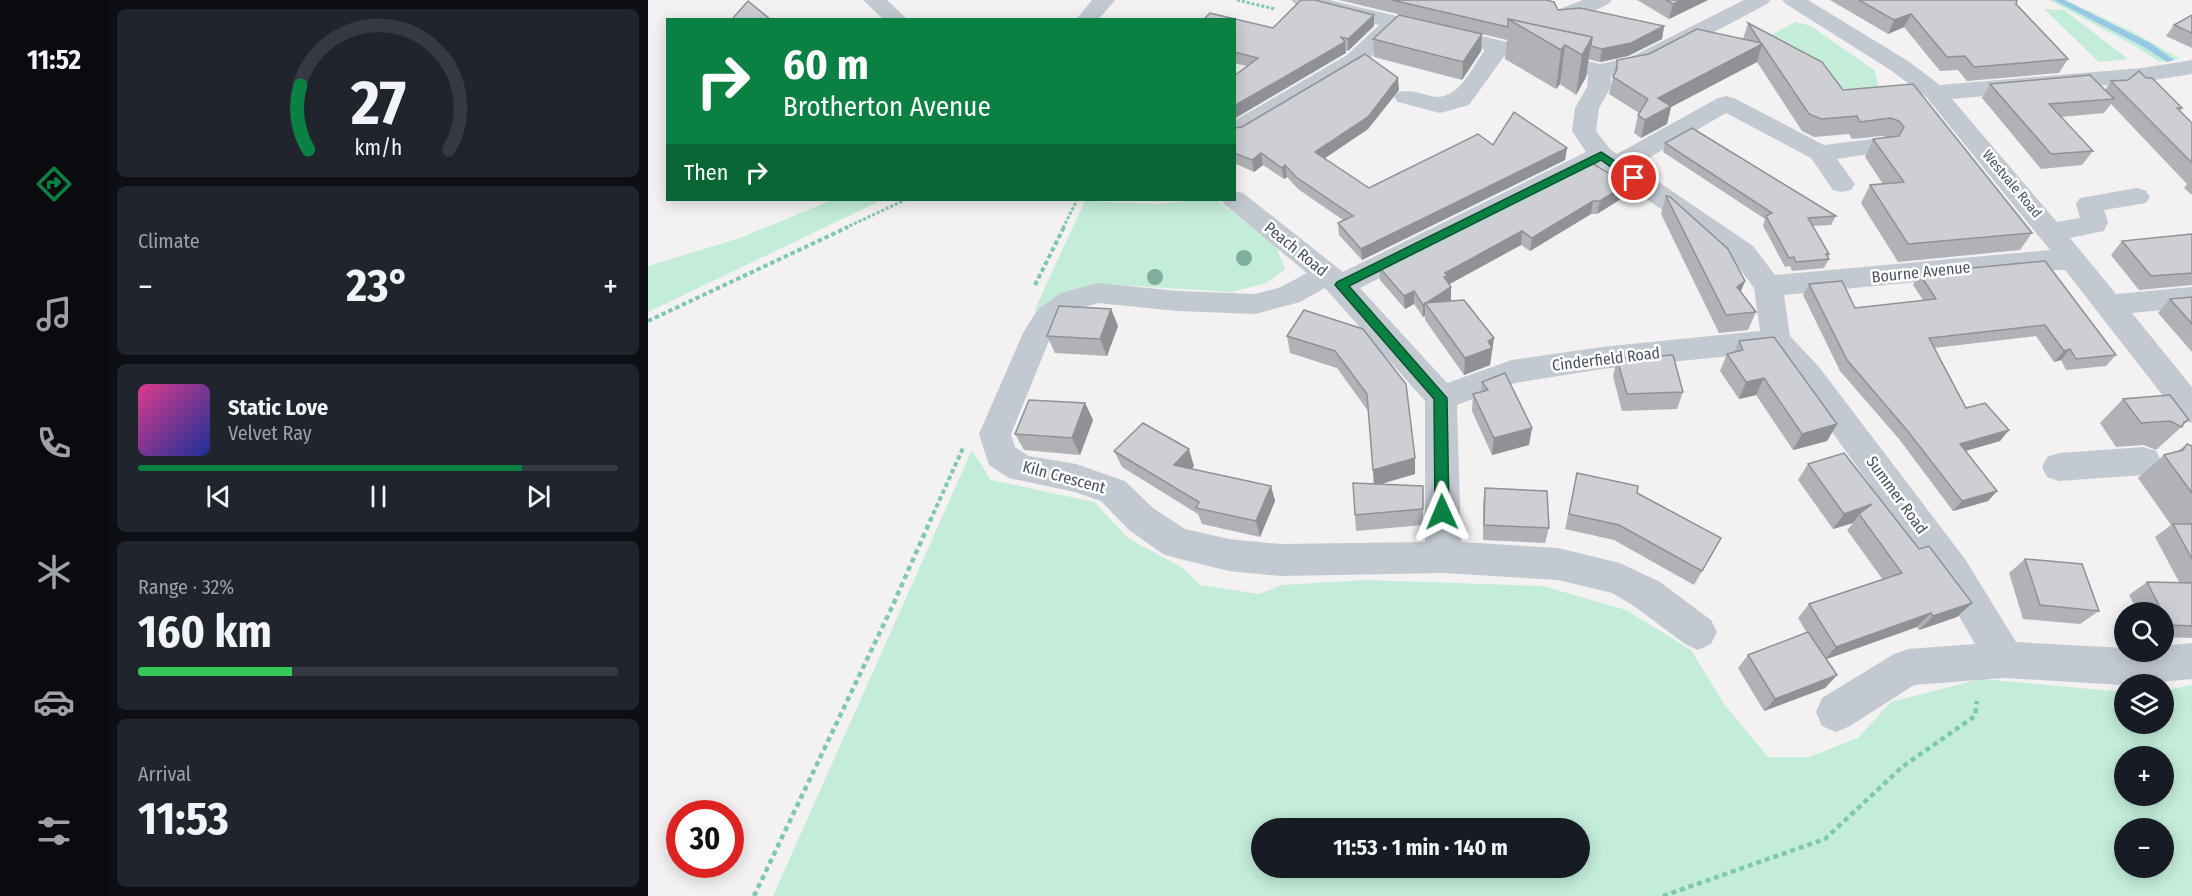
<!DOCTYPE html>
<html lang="en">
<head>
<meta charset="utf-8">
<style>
  body { margin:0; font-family:"Fira Sans Condensed",sans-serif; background:#20242c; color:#f1f3f6; height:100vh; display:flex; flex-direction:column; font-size:22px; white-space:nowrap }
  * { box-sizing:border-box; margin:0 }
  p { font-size:20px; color:#9ea1a6 }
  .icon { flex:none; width:33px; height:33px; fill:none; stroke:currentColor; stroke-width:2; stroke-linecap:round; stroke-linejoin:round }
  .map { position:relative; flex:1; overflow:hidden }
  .sheet { display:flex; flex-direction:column; gap:9px; padding:9px; background:#0d0f14; width:540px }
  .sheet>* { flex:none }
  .top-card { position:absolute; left:18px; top:18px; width:570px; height:183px; border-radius:0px; box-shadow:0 3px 15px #0003; background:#0b8043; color:#fff; overflow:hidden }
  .controls { position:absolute; left:1466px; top:602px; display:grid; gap:12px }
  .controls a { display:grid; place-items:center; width:60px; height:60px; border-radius:50%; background:#171b24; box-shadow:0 3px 15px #0003; font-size:30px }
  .speed { position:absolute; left:18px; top:800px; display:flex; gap:12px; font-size:30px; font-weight:700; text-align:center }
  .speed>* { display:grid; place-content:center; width:78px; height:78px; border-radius:50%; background:#171b24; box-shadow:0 3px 15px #0003; line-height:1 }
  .speed .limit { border:9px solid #d22; background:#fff; color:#111 }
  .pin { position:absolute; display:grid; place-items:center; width:51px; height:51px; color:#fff; margin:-26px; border:3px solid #fff; border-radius:50%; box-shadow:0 2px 6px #0007 }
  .me { position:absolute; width:66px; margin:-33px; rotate:359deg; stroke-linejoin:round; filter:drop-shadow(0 0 4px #0008) }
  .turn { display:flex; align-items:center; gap:21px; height:126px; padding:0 18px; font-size:27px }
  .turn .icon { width:78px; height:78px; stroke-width:2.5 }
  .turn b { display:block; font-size:42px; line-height:51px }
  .then { display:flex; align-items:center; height:57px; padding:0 18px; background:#0003; gap:12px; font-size:22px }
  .big { font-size:45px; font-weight:700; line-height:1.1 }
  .sheet .card { flex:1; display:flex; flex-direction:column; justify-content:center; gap:9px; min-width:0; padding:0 21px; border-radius:9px; background:#20242c }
  .sheet .dial { align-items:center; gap:0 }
  .dial svg { height:156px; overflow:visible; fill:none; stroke:#363941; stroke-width:7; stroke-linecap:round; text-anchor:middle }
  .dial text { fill:#f1f3f6; stroke:none }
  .song { display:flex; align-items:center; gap:18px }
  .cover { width:72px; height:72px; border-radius:9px; background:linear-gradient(135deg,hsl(330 70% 55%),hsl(230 70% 35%)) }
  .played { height:6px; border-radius:3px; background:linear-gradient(90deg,#0b8043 80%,#363941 80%) }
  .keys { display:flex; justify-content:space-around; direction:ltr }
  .heat { display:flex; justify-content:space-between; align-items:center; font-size:33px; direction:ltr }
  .charge { height:9px; border-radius:4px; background:linear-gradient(90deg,#34c759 32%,#363941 0) }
  .trip { position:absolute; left:603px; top:818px; width:339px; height:60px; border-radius:30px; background:#171b24; box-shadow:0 3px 15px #0003; font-weight:700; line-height:60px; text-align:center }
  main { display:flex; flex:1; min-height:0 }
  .menu { display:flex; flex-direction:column; width:108px; justify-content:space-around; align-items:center; background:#090b0e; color:#9ea1a6 }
  .menu .icon { width:42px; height:42px }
  .menu .active { color:#0b8043 }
  .menu b { font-size:27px; color:#f1f3f6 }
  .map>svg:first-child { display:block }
</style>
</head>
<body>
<main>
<nav class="menu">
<b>11:52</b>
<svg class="icon active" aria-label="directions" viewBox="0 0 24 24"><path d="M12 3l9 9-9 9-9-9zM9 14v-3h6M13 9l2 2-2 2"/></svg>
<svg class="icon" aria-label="music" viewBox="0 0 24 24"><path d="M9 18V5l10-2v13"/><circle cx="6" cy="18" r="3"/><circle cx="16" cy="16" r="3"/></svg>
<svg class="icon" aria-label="phone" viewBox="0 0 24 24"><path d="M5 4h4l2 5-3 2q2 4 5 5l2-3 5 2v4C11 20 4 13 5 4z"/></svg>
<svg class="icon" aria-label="climate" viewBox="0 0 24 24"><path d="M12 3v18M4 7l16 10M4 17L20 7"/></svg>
<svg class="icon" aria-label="car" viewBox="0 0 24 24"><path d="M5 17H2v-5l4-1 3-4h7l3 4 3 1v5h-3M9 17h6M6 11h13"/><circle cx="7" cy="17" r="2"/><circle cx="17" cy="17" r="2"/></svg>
<svg class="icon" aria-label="filters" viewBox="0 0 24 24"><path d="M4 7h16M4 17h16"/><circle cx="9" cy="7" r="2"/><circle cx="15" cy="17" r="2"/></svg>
</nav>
<section class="sheet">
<div class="card dial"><svg viewBox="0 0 100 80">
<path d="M14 69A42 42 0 1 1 86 69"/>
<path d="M14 69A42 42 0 0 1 10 36" stroke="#0b8043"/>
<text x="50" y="56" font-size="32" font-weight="700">27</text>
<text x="50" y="72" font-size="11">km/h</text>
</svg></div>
<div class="card"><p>Climate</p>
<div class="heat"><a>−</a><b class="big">23°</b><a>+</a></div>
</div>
<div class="card">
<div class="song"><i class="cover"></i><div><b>Static Love</b><p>Velvet Ray</p></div></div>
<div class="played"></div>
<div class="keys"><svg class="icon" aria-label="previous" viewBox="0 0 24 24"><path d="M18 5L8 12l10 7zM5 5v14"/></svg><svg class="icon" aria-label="pause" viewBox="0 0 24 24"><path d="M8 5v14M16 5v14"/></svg><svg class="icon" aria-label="next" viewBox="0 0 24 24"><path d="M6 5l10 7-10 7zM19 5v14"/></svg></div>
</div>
<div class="card"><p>Range · 32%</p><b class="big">160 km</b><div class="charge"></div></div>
<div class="card"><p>Arrival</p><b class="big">11:53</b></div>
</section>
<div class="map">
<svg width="1544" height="896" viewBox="0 0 1544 896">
  <rect width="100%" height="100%" fill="#f3f1f1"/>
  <g fill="#c3ecd9" fill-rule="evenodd">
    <path d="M1401,0H1418L1485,32L1532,59L1512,62L1487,46Z"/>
    <path d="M1396,9L1416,10L1480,59L1451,62Z"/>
    <path d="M1148,22L1163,26L1227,71L1231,89L1200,93L1184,76L1121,36Z"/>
    <path d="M184,200H234L0,312V266L92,238Z"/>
    <path d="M550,200H569L628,246L637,269L618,283L583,292L455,284L418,293L386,311L437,201L510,204Z"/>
    <path d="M324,450L343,480L446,502L481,539L535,568L552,585L611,594L634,585L718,580L895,586L978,610L1043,650L1076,704L1120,757H1161L1210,738L1243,702L1333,679L1476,692V723H1515V691L1544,685V896H125ZM1476,756H1515V795H1476ZM614,828H932V867H614ZM1476,828H1515V867H1476Z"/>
  </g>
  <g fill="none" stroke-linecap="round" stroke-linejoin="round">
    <path fill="#94c8e5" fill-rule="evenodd" d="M1406,0H1416L1502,43L1526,60L1519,62L1496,47Z"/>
    <g stroke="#7ec8ae" stroke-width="3" stroke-dasharray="3 2" stroke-linecap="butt">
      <path d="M589,0L627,9"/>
      <path d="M197,228L257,200"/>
      <path d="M415,228L429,200"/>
    </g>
    <g stroke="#7ec8ae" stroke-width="4" stroke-dasharray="4.5 3" stroke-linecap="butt">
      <path d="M387,285L416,227"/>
      <path d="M0,321L200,227"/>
      <path d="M282,521L315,448"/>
    </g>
    <g stroke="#7ec8ae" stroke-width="4.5" stroke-dasharray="5 4" stroke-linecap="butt">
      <path d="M106,896L244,607L283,519"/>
      <path d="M1015,896L1177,839L1254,767L1327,716L1329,701"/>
    </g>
    <g fill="#c3c9d1" fill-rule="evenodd">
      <path d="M215,0H239L260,20H236Z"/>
      <path d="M444,0H467L450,20H428Z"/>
      <path d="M643,0H681L952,64L981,58L1096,0H1123L1119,4L996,69L963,76V87L951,108L948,131L962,149L969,154L1070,98L1078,96L1086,98L1176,145L1233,138L1242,141L1246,146L1242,151L1189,159L1207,184L1203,190L1194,192L1185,190L1163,158L1078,113L987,166L1105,246L1127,275L1402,250L1279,98L1244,71L1138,4L1134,0H1160L1260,61L1292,85L1494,68L1544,60V74L1494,82L1304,99L1409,222L1432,218L1428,204L1432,198L1489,188L1498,191L1502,197L1498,203L1456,210L1460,222L1456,231L1422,238L1468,294L1544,287V307L1484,313L1544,387V423L1533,419L1417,270H1389L1136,295L1142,336L1171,367L1317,559L1368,642L1476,648V651H1515V646L1544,643V679L1474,685L1357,678L1266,685L1202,726L1188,732L1174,726L1168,712L1174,698L1246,654L1260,649L1327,644L1291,581L1149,383L1121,352L954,369L867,383L809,405L813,542L910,548L972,563L1012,582L1063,620L1069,632L1063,644L1050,650L1037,644L986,606L964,593L910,580L795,573L633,576L581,571L528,558L515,554L481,530L453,501L427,492L361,478L341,465L331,434L375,333L390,309L413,293L450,283L529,291L607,294L633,287L659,273L577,205L573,200H586V191L595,193L695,272L938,152L924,131L927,108L939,87L940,75L857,55L821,105L792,113L750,102L746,97L750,92C761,89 771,93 783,96C809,103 823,69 837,50L751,30L715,65L595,137L586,139V121L699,55L731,25L647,4ZM952,166L1085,260L1106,288L1112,331L954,347L864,360L799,383L712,288ZM677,288L777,401V542L633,544L581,539L537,529L505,508L477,481L428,464L381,456L367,447L363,434L401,341L411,325L433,308L450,303L529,311L607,314L652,302Z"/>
      <path d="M935,0H964L960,4C945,11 926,24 909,20L906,15L909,10Z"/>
      <path d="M1496,447L1508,451L1513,461L1508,471L1496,475L1411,481L1399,477L1394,467L1399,457L1411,453Z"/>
    </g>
  </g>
  <g fill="#7eaf9e">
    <circle cx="596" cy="258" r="8"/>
    <circle cx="507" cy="277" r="8"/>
  </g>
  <g fill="#b1b2b7">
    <path d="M691,0H898L910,10L1016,26L1014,39L980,56L952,62L940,59L938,77L928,95L912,84L908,89L857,59L859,40L834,34L833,51L814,80L726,57L725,39L808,28Z"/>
    <path d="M989,0H1060L1021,19Z"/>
    <path d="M1182,0H1369L1368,4L1420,59L1411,73L1319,81L1310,70L1292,71L1256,27L1240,34Z"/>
    <path d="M726,15V26L700,51L697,50L698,53L599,66L586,63V20L625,28Z"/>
    <path d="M1544,15V48L1518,36L1526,25Z"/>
    <path d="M1100,23L1195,90L1265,84L1384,233L1372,250L1250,262L1213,203L1222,185L1235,184L1217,157L1225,139L1238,137L1234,136L1204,139L1201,134L1166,137L1154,131L1109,62L1023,107L1019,124L993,138L986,133L990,115L991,113L961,94L969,60L1095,39Z"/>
    <path d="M1498,78L1534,108L1532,111L1544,123V195L1536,188L1539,184L1463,104L1456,113L1413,117L1445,151L1434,165L1393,169L1334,98L1342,84L1457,90L1463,81Z"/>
    <path d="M751,90L720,129L676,159L721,188L845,145L919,148L917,160L714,260L691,235L690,223L695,220L650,189L639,177L636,179L615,165L606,172L586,163V128Z"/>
    <path d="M1017,143L1188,216L1183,225L1165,226L1181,254L1180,257L1181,259L1176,268L1144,271L1142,266L1137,267L1115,226L1117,219L1015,152Z"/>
    <path d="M979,184L976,197L949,214H943L882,251L873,245L801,284L803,287V300L844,356H843L842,365L816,375L777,320V316L775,317L766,304L757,309L732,280L731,267Z"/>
    <path d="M1018,196L1108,312L1100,330L1071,333L1013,214Z"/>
    <path d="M1544,234V285L1491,290L1463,255L1474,241Z"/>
    <path d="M1271,273L1468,355L1458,366L1418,370L1413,360L1406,362L1388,336L1286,348L1318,408L1361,430L1352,441L1317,451L1349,491L1340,501L1305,511L1251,439L1192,371L1155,295L1161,284L1207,308L1275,300L1265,285Z"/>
    <path d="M1544,297V352L1510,313L1522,299Z"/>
    <path d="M463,309L470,326L459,356L407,353L399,336Z"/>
    <path d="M715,329L767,458V474L732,484L775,509V525L708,531L707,515L726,484L720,411L689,368L642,353L639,336Z"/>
    <path d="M1091,341L1189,424L1179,441L1145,450L1108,395L1091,399L1072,371L1079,354L1086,352Z"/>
    <path d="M969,359L1035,392L1029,409L974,411L965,376Z"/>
    <path d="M834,382L881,445L844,455L824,411L825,394L833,392Z"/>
    <path d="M1475,399L1541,420L1508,450L1496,445L1468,447L1452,423Z"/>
    <path d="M437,403L445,420L432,455L376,450L367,434Z"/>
    <path d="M1539,444L1544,446V638L1515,637V612H1490L1481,595L1499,582H1531L1507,537L1523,525L1490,478L1516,455L1530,451Z"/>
    <path d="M466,451L546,466L544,469L623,486L627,501L612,537L554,524L550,514L474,467Z"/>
    <path d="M1160,464L1271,549L1324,603L1309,617L1271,630L1269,627L1178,659L1189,675L1177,688L1116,711L1090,668L1100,655L1159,633L1150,618L1161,604L1235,580L1199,530L1205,523L1185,529L1150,480Z"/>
    <path d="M929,473L989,493L1073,538L1046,585L966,540L917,529Z"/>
    <path d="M837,488L901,528L897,543L835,540V504Z"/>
    <path d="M1377,559L1451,611L1432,624L1375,619L1361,573Z"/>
  </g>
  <g fill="#909195">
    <path d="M1033,0H1060L1021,19L1025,4Z"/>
    <path d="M1263,14L1256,27L1240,34L1246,20Z"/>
    <path d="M726,15V26L700,51V39Z"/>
    <path d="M1016,26L1014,39L980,56L952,62L954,49Z"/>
    <path d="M834,34L833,51L814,80L815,62Z"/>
    <path d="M944,37L938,77L928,95L934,55Z"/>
    <path d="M697,42L698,53L586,119V106Z"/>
    <path d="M1114,44L1109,62L1023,107L1019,124L993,138L997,120L1010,98Z"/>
    <path d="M917,45L912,84L908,89L913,50Z"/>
    <path d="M750,78L751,90L720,129L668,164L667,152Z"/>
    <path d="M919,148L917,160L714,260L713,249Z"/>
    <path d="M613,153L615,165L606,172L604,160Z"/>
    <path d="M637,165L639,177L636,179L634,168Z"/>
    <path d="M979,184L976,197L949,214L952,201Z"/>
    <path d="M945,201L943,214L882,251L884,238Z"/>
    <path d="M874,231L873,245L800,285L796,277L797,273Z"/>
    <path d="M1097,281L1090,299L1089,287Z"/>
    <path d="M803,287V300L778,303Z"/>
    <path d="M766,291V304L757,309L756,296Z"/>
    <path d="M777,303V316L775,317V305Z"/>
    <path d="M463,309L470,326L459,356L452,339Z"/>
    <path d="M846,338L842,365L816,375L817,358L840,341Z"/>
    <path d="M1422,349L1413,360L1406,362L1416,351Z"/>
    <path d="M1116,378L1108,395L1091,399L1098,382Z"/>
    <path d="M437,403L445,420L432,455L424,438Z"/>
    <path d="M1189,424L1179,441L1145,450L1154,434Z"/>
    <path d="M884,428L881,445L844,455L846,438Z"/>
    <path d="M1361,430L1352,441L1303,455L1312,444Z"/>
    <path d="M541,449L546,466L532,481L526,465Z"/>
    <path d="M767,458V474L726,486L725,470Z"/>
    <path d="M623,486L627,501L612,537L608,521Z"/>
    <path d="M1349,491L1340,501L1305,511L1314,501Z"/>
    <path d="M1224,504L1211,514L1205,523L1185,529L1196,514Z"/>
    <path d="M1324,603L1309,617L1271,630L1285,616Z"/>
    <path d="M1283,613L1269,627L1176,660L1188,647Z"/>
    <path d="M1189,675L1177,688L1116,711L1127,699Z"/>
  </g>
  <g fill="#cecfd5" stroke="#909195" stroke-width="1.5">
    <path d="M653,0H667L726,15L700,39L693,37L697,42L586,106V76L610,58L586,52V20H555L562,13L625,28Z"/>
    <path d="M744,0H898L906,2L910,10L932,8L1016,26L983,43L954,49L943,46L944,37L860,19V27Z"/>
    <path d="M1018,0H1033L1025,4Z"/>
    <path d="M1211,0H1369L1368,4L1420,59L1326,67L1317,56L1299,57L1263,14L1246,20Z"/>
    <path d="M100,1L123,20H86L85,18Z"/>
    <path d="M751,15L834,34L815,62L725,39Z"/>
    <path d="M1544,15V33L1526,25Z"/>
    <path d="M860,19L944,37L934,55L917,45L913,50Z"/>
    <path d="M1100,23L1174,62L1195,90L1265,84L1384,233L1260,244L1222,185L1256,182L1225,139L1251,136L1256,127L1251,121L1242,118L1212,122L1209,116L1173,119L1161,114L1114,44L1010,98L1023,106L997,120L990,115L1000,99L965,77L969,69V60L1001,54L1049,29L1113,43Z"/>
    <path d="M717,54L750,78L720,117L667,152L721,188L830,134L845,145L866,112L919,148L713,249L690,223L705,216L648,177L637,165L634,168L613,153L604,160L586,153V128L594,127Z"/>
    <path d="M1491,71L1498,78H1504L1534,108H1529L1544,123V163L1463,81L1480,80Z"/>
    <path d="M1442,75L1466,99L1401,104L1445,151L1403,154L1342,84Z"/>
    <path d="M1044,128L1188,216L1160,218L1181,254H1178L1181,259L1148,262L1146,257L1141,258L1118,216L1124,213L1017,143Z"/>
    <path d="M942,162L979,184L952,201H945L884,238L874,231L797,273L800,276L796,277L803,287L775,305L766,291L756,296L731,267Z"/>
    <path d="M1018,196L1022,197L1080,249L1097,281L1089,287L1108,312L1078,315Z"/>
    <path d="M1544,234V273L1503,276L1474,241Z"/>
    <path d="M1397,261L1468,355L1428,359L1422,349L1416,351L1397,325L1281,338L1318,408L1337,403L1361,430L1312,444L1349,491L1314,501L1258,429L1199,360L1161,284L1194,281L1207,308L1288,299L1271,273Z"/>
    <path d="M1544,297V324L1522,299Z"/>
    <path d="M816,300L846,338L840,341L844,348L817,358L777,303Z"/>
    <path d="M411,306L463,309L452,339L399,336Z"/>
    <path d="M656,310L715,329L758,384L767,458L725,470L719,394L687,351L639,336Z"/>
    <path d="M1126,337L1189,424L1154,434L1116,378L1098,382L1079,354L1095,350L1091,341Z"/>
    <path d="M1025,355L1035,392L979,394L969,359Z"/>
    <path d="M857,373L884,428L846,438L825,394L840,390L834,382Z"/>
    <path d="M1522,395L1541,420L1536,422L1534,427L1522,421L1493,423L1475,399Z"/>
    <path d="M381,400L437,403L424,438L367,434Z"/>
    <path d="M495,423L541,449L526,465L623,486L608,521L548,508L551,502L466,451Z"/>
    <path d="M1539,444L1544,446V493L1516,455L1535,450Z"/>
    <path d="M1196,453L1271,549L1281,546L1324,603L1285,616L1283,613L1188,647L1161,604L1254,573L1211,514L1224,504L1196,514L1160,464Z"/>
    <path d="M929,473L990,486L989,493L1073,538L1054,571L971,525L921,514Z"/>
    <path d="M705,483L775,486V509L707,515Z"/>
    <path d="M837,488L899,491L901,528L836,525Z"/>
    <path d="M1525,524H1544V559Z"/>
    <path d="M1377,559L1434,564L1451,611L1392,605Z"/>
    <path d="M1499,582L1544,583V626L1521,625Z"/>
    <path d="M1160,632L1189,675L1127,699L1100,655Z"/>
  </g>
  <path fill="#0b8043" stroke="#07532c" stroke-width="1.5" d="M953,152L990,176V181H982L953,160L701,286L799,398L801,512L799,516H789L787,512L786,399L687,285L689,282Z"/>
  <g text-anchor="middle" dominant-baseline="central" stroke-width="5" stroke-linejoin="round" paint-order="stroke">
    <g font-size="14" fill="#4a515d" stroke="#fff">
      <text transform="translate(1364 184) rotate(50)">Westvale Road</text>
    </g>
    <g font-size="16" fill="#4a515d" stroke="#fff">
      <text transform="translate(648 249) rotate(39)">Peach Road</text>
      <text transform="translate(1273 272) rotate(-6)">Bourne Avenue</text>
      <text transform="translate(958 359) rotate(-7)">Cinderfield Road</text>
      <text transform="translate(416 477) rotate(15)">Kiln Crescent</text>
      <text transform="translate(1249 495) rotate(54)">Summer Road</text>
    </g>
  </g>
</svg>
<div class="controls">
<a><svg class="icon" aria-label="search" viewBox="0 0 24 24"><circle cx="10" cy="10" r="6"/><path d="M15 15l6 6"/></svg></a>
<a><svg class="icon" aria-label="layers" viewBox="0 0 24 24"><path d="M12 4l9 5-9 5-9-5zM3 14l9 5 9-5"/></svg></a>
<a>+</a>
<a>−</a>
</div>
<div class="speed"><div class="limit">30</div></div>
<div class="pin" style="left:986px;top:178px;background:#d93025"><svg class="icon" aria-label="arrive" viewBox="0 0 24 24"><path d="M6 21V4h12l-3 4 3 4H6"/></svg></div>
<svg class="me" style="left:794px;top:512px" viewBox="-20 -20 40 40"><path d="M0-17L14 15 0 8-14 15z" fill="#0b8043" stroke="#fff" stroke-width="4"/></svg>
<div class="trip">11:53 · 1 min · 140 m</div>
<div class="top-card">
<div class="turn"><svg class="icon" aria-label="right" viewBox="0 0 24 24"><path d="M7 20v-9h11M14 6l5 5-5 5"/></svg><div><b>60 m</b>Brotherton Avenue</div></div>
<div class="then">Then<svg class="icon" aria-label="right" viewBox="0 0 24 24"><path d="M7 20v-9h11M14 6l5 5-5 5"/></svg></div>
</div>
</div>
</main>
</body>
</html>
